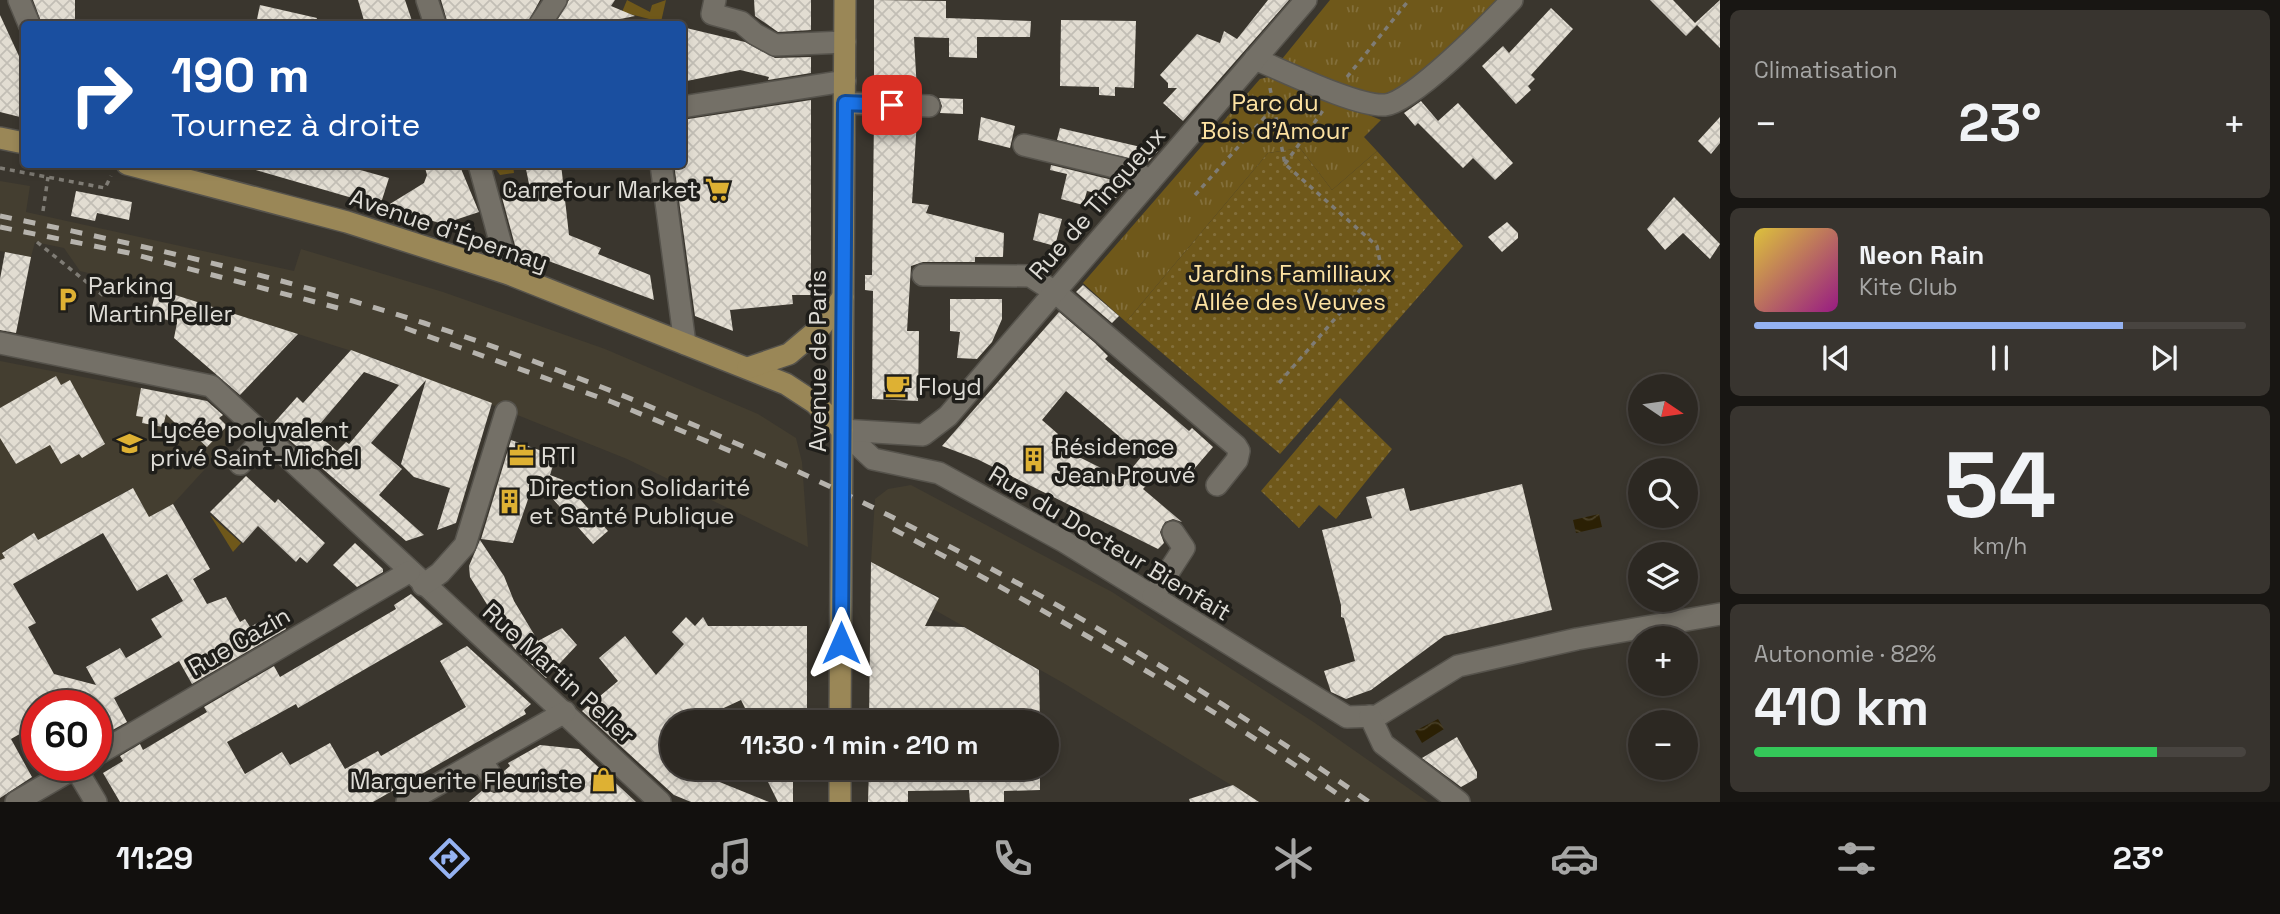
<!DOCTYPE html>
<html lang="fr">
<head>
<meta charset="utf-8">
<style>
  body { margin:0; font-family:"Space Grotesk",sans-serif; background:#38342f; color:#f1f3f6; height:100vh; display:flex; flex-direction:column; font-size:26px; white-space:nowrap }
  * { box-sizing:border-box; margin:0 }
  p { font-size:23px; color:#a6a6a5 }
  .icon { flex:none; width:38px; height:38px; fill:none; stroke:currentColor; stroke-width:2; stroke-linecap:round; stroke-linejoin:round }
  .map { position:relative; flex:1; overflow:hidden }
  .sheet { display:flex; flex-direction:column; gap:10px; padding:10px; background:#181613; width:560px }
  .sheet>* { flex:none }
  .guide { position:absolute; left:21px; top:21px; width:665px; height:147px; border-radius:7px; box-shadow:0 4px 10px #0003,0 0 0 2px #484440; background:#1a4fa0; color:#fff; overflow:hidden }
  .needle { width:46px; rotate:103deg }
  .controls { position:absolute; left:1628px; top:374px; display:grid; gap:14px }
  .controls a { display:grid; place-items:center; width:70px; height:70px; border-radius:50%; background:#2c2822; box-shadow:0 4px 10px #0003,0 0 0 2px #484440; font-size:35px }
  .speed { position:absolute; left:21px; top:690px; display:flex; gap:14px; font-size:35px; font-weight:700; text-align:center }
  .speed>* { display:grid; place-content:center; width:91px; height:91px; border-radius:50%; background:#2c2822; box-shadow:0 4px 10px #0003,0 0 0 2px #484440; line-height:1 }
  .speed .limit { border:10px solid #d22; background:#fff; color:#111 }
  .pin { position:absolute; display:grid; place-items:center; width:60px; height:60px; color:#fff; margin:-30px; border-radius:14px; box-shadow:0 4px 10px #0006 }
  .me { position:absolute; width:77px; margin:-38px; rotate:0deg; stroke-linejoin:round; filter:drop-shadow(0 0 5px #0008) }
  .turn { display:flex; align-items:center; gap:24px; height:147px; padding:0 35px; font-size:32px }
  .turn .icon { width:91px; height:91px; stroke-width:2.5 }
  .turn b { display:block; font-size:49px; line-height:60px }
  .big { font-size:52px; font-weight:800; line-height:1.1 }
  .sheet .widget { flex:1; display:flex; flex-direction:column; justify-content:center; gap:10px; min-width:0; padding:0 24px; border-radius:10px; background:#38342f }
  .sheet .dial { align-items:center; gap:0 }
  .dial b { font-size:91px; line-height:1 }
  .song { display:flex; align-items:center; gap:21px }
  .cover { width:84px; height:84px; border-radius:10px; background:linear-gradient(135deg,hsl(50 70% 55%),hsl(310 70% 35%)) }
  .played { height:7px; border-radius:4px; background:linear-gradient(90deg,#95b2f1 75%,#484440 75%) }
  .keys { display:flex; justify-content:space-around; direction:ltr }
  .heat { display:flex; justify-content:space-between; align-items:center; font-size:38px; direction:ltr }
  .charge { height:10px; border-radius:5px; background:linear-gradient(90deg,#34c759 82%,#484440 0) }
  .trip { position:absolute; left:660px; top:710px; width:399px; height:70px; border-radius:35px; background:#2c2822; box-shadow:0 4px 10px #0003,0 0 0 2px #484440; font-weight:800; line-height:70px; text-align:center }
  .menu { display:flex; height:112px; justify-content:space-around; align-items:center; background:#12100e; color:#a6a6a5 }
  .menu .icon { width:49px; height:49px }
  .menu .on { color:#95b2f1 }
  .menu b { font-size:32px; color:#f1f3f6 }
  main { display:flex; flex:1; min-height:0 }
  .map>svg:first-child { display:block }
</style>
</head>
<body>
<main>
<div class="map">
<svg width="1720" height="802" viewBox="0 0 1720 802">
  <defs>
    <pattern id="park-tufts" width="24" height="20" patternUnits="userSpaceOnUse" patternTransform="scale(1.75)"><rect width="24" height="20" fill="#6f581a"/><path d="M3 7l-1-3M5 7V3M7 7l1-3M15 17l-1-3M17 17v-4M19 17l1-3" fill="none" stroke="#836f3b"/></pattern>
    <pattern id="garden-dots" width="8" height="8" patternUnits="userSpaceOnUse" patternTransform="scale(1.75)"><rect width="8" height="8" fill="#6f581a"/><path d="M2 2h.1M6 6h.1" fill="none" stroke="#836f3b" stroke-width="1.8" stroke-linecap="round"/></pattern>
    <pattern id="water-waves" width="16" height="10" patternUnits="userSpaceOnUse" patternTransform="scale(1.75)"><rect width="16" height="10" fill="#2b2004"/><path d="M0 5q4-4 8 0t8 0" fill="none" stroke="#494028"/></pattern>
    <pattern id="building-cross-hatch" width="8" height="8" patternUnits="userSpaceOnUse" patternTransform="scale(1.75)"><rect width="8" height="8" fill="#e2ddd2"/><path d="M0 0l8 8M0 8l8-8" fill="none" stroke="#c2beb5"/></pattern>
  </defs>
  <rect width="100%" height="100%" fill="#3a362e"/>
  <g fill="#443e30">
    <path d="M0,181L30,186L26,212L294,271L301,249L443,292L605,349L758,414L796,438L802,462L808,547L627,459L383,361L169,293L80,271L64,248L35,242L31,257L0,251Z"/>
    <path d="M0,361L197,399L237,434L173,504L149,517L132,488L38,540L34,534L2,552L5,558L0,562Z"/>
    <path d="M911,485L1112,592L1315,723L1428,802H1259L1065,684L933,609L939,597L871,562L875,499L888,489Z"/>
  </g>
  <g fill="#6f581a">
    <path d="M627,0L650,12L652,5L666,0L661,22L622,12Z"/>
    <path d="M493,165H513L514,173L500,175Z"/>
    <path d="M210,515L241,543L233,552Z"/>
  </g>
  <g fill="url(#park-tufts)">
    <path d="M1330,0H1501L1399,95C1360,102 1317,74 1282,59Z"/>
    <path d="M1273,76L1381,120L1364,137L1377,151L1332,190L1300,148L1268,153L1126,322L1083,283L1260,79Z"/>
  </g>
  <g fill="url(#garden-dots)">
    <path d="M1300,148L1332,190L1377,151L1463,246L1280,454L1126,322L1268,153Z"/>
    <path d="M1340,398L1392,449L1336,519L1319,505L1299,528L1261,491Z"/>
  </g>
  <g fill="url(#water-waves)">
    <path d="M1599,514L1602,527L1576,533L1573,520Z"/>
    <path d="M1438,719L1444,729L1422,743L1415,731Z"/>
  </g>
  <g fill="url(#building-cross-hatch)" fill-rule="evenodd">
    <path d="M33,0H75V24H42Z"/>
    <path d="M358,0H405L413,24H365Z"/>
    <path d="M441,0H540L527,24H448Z"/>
    <path d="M569,0H615L611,6L635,16L596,24H555Z"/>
    <path d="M754,0H811V30L778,32L755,16Z"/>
    <path d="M874,0L946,1V18L1031,21L1030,37H977V58L949,57V38L914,37L917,92L874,91Z"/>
    <path d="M1268,0H1289L1183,121L1163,103L1177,88H1168V83L1160,75L1197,34L1220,43L1224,31L1237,39Z"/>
    <path d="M1650,0H1673L1695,23L1720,0V48L1697,25L1686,36Z"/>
    <path d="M260,5L317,18L316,24H256Z"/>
    <path d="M1551,8L1573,29L1531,75L1535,79L1528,86L1531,90L1516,104L1482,66L1503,46L1509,53Z"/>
    <path d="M0,15L24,67V118L0,112Z"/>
    <path d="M1061,20L1136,21L1134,88L1115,87V96L1099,95V87L1060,86Z"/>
    <path d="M682,27L745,42L775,58L811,57V73L768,80L769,77L740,70L682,82Z"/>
    <path d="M939,98L963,99V114L940,113L942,106Z"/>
    <path d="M811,100V295H792L793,304L730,310L733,331L695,316L674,164H682V120Z"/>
    <path d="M1421,101L1438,121L1458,103L1513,163L1495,180L1473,158L1463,168L1418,123L1415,126L1404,113Z"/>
    <path d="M874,117L917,119L912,203L929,205L926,213L1004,233L1003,257H975V262H923L911,266L907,331H919L918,401L872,399L873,291L865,290V275H872Z"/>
    <path d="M981,117L1015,126L1010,148L978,140Z"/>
    <path d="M1720,117V143L1711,154L1698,141Z"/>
    <path d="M1060,128L1068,130L1158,151L1147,163L1057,140Z"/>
    <path d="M252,164H339L389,178L380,206L252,169Z"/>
    <path d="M424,164H459L479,212L443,224L385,207L424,183L427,175Z"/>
    <path d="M525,164H561L569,235L601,248L598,254L650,275L654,300L516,249L500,190L529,184Z"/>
    <path d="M1051,165L1129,184L1116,198L1087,191L1083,205L1061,199L1067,174L1050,170Z"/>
    <path d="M76,191L132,202L129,220L97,213L95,221L71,216Z"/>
    <path d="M1674,197L1720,244L1710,259L1683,233L1665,250L1647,229Z"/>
    <path d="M1039,213L1062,219L1055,246L1033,240Z"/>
    <path d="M1507,222L1518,233V238L1502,252L1488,237Z"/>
    <path d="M5,252L31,257L16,333L0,330V279Z"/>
    <path d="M1083,285L1119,316L1112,323L1076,292Z"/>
    <path d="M156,290L169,293L298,334L240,395L174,338L177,323L150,315Z"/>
    <path d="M950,299H1002V319L992,342L977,359L957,358L960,332L950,331Z"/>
    <path d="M1059,312L1095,343L1108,356L1105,359L1189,431L1192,428L1213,447L1182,483L1163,467L1143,489L1182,522L1173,519L1165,522L1160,532L1164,543L1158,549L979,460L942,446ZM1066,391L1142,456L1123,479L1051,443L1058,434L1042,420Z"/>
    <path d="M351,350L492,403L456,523L437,530L450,488L414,477L401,464L426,380L371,443L402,469L379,495L424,535L406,541L272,425L297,397L303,403ZM364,372L399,385L349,444L346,442L337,451L314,431Z"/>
    <path d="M56,376L61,385L70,380L105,444L82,458L79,454L61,464L50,445L16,464L0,438V408Z"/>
    <path d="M141,388L207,401L223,415L219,418L227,426L207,447L196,437L192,440L166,414L163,427L142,423L143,417L136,416Z"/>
    <path d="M511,440L556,456L550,475L563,480L608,531L593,544L535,479L513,543L481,539Z"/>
    <path d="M246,476L275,503L278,499L325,543L307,563L300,557L296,562L258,526L243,543L210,512Z"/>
    <path d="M1522,484L1552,610L1444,636L1371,690L1346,699L1331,692L1324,671L1355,661L1344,618L1341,617V605L1322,530L1372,518L1366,497L1404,488L1410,511Z"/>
    <path d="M133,488L149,517L173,504L210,569L193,579L207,604L226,597L240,622L245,619L250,627L277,612L286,629L192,684L179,661L114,698L127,722L107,733L96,713V705H92L87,696L70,705H37V724L11,739L32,777L0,798V560L5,558L2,553L34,533L38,540ZM103,533L137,591L167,574L183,601L151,619L162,637L126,658L120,648L86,667L96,685L54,674L28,627L36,623L13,584Z"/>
    <path d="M480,540L504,576L514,601L538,641L562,628L577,645L546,678L514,648L470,577L469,566Z"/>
    <path d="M355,543L383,569V572L357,587L333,565Z"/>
    <path d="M871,562L939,598L925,626L964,627L1039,670L1040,723H869Z"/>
    <path d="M411,594L443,624L298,708L296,704L227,742L245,774L282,752L290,765L330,743L345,769L378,751L381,756L419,734L466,707L440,661L467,646L531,704L524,710L526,714L373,802H120L103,773L123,761L120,756L140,744L143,750L207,712L204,707L274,666L280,677L396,609L394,605Z"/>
    <path d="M686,617L695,626L703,617L708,626H807V723H777V708L759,717L757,712L749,716L741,700L700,719L702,723H672V768H685L769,802H691L674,795L582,711L618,681L599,658L625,636L656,675L684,644L672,632Z"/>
    <path d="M1457,737L1477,772V778L1461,787L1422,758Z"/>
    <path d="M540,745L579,749L636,802H469L484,789L494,793L502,791L506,785L504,771L510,766L508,763Z"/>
    <path d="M761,768H793V802H778Z"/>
    <path d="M869,768L916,769V775H950V768H1040V790L1004,791V802H970L969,790L908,791V802H868Z"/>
    <path d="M1233,785L1259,802H1190L1189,799Z"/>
  </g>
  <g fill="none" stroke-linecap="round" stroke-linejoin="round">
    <defs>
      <g id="minor">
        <path d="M19,0L29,24"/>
        <path d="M427,0L435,24"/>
        <path d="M715,0L712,14L741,22L755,34L775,45L845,42"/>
        <path d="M540,24L556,0"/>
        <path d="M1255,59C1284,71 1357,107 1385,105C1412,103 1491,22 1512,0"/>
        <path d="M845,103L929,106"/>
        <path d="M682,107L845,81"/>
        <path d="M1024,145L1136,172L1150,181"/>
        <path d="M479,164L509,274"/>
        <path d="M661,164L685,344"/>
        <path d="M923,275L1030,276L1055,292L1236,446L1239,451L1237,460L1217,485"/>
        <path d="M0,343L211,386L660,802"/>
        <path d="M842,430L873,459L939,473L1065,542L1347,717L1377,716L1458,666L1577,639L1720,614"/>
        <path d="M842,430L923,435L948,416L1306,0"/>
        <path d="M240,464L265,437"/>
        <path d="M423,585L440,573L465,545L506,412"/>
        <path d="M1153,596L1184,548L1173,532"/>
        <path d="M1370,716L1383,744L1459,802"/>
        <path d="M96,755L409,572"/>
        <path d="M481,760L494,780"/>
        <path d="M75,767L96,802"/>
        <path d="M16,802L80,765"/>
        <path d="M407,802L565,712"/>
      </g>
      <g id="major">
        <path d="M0,138L24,143"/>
        <path d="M127,164L347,222L509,274L786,384L815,403L842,430"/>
        <path d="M748,368L789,354L821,327L843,297"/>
        <path d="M840,723L845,0"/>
        <path d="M840,802V768"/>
      </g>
    </defs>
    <use href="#minor" stroke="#56534c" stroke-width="24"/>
    <use href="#major" stroke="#56534c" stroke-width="24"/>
    <g stroke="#7f7c75" stroke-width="3.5" stroke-dasharray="5 5" stroke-linecap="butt">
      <path d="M1347,77L1409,0"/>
      <path d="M1270,88L1285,164L1377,246L1380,262L1374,274L1279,383"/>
      <path d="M1285,164L1324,109"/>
      <path d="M0,168L105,188L111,176"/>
      <path d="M1195,195L1274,107"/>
      <path d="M43,211L48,177"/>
      <path d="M37,242L105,297"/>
    </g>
    <use href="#minor" stroke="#747067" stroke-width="21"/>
    <use href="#major" stroke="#9a8757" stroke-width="21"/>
    <g stroke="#b6b3ad" stroke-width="5" stroke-dasharray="12 12" stroke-linecap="butt">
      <path d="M0,216C143,245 285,278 424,323C761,434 1078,599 1369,802"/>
      <path d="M0,227L129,253L338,308"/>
      <path d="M405,328L612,402L735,453"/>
      <path d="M893,529C1050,612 1203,700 1349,802"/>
    </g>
  </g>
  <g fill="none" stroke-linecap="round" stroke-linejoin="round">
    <defs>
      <path id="route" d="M841,643L845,103L892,105"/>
    </defs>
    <use href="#route" stroke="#114b97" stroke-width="18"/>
    <use href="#route" stroke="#1a73e8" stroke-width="12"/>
  </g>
  <defs>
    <symbol id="supermarket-bare" viewBox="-9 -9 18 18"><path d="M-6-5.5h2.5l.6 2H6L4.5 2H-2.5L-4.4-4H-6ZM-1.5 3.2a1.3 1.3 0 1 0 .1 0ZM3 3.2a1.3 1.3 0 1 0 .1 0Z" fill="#deb133" stroke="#1f1e1a" stroke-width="2.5" paint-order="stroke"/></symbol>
    <symbol id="parking-bare" viewBox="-9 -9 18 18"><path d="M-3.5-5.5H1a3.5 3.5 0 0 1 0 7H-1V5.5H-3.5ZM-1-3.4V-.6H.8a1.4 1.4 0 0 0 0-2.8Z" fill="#deb133" stroke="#1f1e1a" stroke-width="2.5" paint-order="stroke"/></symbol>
    <symbol id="cafe-bare" viewBox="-9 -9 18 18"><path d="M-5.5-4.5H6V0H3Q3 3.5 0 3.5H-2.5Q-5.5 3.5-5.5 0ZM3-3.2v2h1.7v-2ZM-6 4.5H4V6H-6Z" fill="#deb133" stroke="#1f1e1a" stroke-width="2.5" paint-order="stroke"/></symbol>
    <symbol id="school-bare" viewBox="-9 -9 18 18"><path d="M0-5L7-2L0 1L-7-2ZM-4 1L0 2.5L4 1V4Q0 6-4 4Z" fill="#deb133" stroke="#1f1e1a" stroke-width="2.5" paint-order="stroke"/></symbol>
    <symbol id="office-bare" viewBox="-9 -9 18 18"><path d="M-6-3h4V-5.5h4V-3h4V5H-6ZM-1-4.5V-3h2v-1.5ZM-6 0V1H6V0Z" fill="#deb133" stroke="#1f1e1a" stroke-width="2.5" paint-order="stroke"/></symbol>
    <symbol id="building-bare" viewBox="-9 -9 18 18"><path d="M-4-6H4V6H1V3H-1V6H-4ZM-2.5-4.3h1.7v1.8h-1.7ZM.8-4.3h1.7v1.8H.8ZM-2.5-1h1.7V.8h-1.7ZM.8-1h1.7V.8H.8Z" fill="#deb133" stroke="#1f1e1a" stroke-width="2.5" paint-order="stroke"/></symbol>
    <symbol id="shop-bare" viewBox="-9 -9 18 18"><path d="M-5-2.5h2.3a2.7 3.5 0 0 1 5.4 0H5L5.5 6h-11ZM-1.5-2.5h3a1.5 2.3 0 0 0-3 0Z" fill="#deb133" stroke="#1f1e1a" stroke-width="2.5" paint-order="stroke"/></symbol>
  </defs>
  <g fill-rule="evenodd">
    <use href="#supermarket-bare" x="700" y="172" width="35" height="35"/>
    <use href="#parking-bare" x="50" y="282" width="35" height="35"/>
    <use href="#cafe-bare" x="880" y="368" width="35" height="35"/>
    <use href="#school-bare" x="112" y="426" width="35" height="35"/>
    <use href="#office-bare" x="504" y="438" width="35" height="35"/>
    <use href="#building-bare" x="1016" y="442" width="35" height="35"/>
    <use href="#building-bare" x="492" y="484" width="35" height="35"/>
    <use href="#shop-bare" x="586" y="762" width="35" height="35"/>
  </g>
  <g text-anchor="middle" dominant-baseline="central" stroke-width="7" stroke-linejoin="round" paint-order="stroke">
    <g font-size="24" fill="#fde2a1" stroke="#1f1e1a">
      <text x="1275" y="102">Parc du<tspan x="1275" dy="28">Bois d'Amour</tspan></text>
      <text x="1290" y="273">Jardins Familliaux<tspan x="1290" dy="28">Allée des Veuves</tspan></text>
    </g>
    <g font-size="24" fill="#dedcd6" stroke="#1f1e1a" text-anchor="start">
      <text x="698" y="189" text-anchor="end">Carrefour Market</text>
      <text x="88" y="285">Parking<tspan x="88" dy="28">Martin Peller</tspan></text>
      <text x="918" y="386">Floyd</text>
      <text x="150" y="429">Lycée polyvalent<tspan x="150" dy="28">privé Saint-Michel</tspan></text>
      <text x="1054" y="446">Résidence<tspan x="1054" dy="28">Jean Prouvé</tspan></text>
      <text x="541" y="455">RTI</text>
      <text x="529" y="487">Direction Solidarité<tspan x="529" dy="28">et Santé Publique</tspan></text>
      <text x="583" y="780" text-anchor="end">Marguerite Fleuriste</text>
    </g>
    <g font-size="24" fill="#dedcd6" stroke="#1f1e1a">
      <text transform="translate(1097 203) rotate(-49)">Rue de Tinqueux</text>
      <text transform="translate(449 230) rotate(19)">Avenue d'Épernay</text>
      <text transform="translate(817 361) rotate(-90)">Avenue de Paris</text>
      <text transform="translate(1110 543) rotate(31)">Rue du Docteur Bienfait</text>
      <text transform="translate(239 641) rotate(-30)">Rue Cazin</text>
      <text transform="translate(559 673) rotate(42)">Rue Martin Peller</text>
    </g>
  </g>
</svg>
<div class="controls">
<a><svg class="needle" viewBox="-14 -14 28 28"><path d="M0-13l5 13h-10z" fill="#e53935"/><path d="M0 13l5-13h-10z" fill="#a6a6a5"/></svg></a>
<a><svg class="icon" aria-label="search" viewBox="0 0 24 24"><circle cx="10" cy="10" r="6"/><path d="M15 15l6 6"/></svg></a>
<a><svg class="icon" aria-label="layers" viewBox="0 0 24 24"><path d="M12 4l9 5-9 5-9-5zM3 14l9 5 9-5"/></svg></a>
<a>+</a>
<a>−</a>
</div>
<div class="speed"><div class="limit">60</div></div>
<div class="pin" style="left:892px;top:105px;background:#d93025"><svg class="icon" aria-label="arrive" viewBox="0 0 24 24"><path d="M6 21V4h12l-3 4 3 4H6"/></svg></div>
<svg class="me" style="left:841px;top:643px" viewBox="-20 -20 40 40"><path d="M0-17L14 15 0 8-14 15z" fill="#1a73e8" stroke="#fff" stroke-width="4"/></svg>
<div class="trip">11:30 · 1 min · 210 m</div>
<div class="guide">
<div class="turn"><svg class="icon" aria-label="right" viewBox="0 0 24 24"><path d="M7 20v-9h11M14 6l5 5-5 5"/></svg><div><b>190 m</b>Tournez à droite</div></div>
</div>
</div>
<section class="sheet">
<div class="widget"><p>Climatisation</p>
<div class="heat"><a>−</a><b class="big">23°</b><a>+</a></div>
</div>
<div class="widget">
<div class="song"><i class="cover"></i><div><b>Neon Rain</b><p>Kite Club</p></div></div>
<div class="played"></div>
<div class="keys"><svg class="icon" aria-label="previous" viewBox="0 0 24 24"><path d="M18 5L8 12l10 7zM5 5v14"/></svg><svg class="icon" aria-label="pause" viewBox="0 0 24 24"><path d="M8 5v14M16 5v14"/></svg><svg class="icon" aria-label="next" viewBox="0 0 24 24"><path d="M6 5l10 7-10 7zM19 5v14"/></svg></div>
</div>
<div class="widget dial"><b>54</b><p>km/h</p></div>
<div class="widget"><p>Autonomie · 82%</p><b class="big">410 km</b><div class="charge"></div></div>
</section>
</main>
<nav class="menu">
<b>11:29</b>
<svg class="icon on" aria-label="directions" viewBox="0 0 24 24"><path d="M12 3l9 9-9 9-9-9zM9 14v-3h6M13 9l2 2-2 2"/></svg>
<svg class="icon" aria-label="music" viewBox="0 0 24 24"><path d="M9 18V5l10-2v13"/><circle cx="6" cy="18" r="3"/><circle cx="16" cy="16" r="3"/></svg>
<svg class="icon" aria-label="phone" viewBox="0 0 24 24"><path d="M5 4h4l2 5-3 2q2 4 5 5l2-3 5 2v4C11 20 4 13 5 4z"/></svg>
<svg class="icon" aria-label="climate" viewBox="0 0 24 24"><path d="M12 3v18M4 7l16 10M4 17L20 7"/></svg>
<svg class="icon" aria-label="car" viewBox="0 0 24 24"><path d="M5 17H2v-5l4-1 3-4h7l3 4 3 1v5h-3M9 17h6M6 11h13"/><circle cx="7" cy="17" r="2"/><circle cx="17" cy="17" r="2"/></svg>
<svg class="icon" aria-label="filters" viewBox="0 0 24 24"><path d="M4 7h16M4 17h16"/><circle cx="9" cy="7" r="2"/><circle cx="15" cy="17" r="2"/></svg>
<b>23°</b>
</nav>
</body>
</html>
